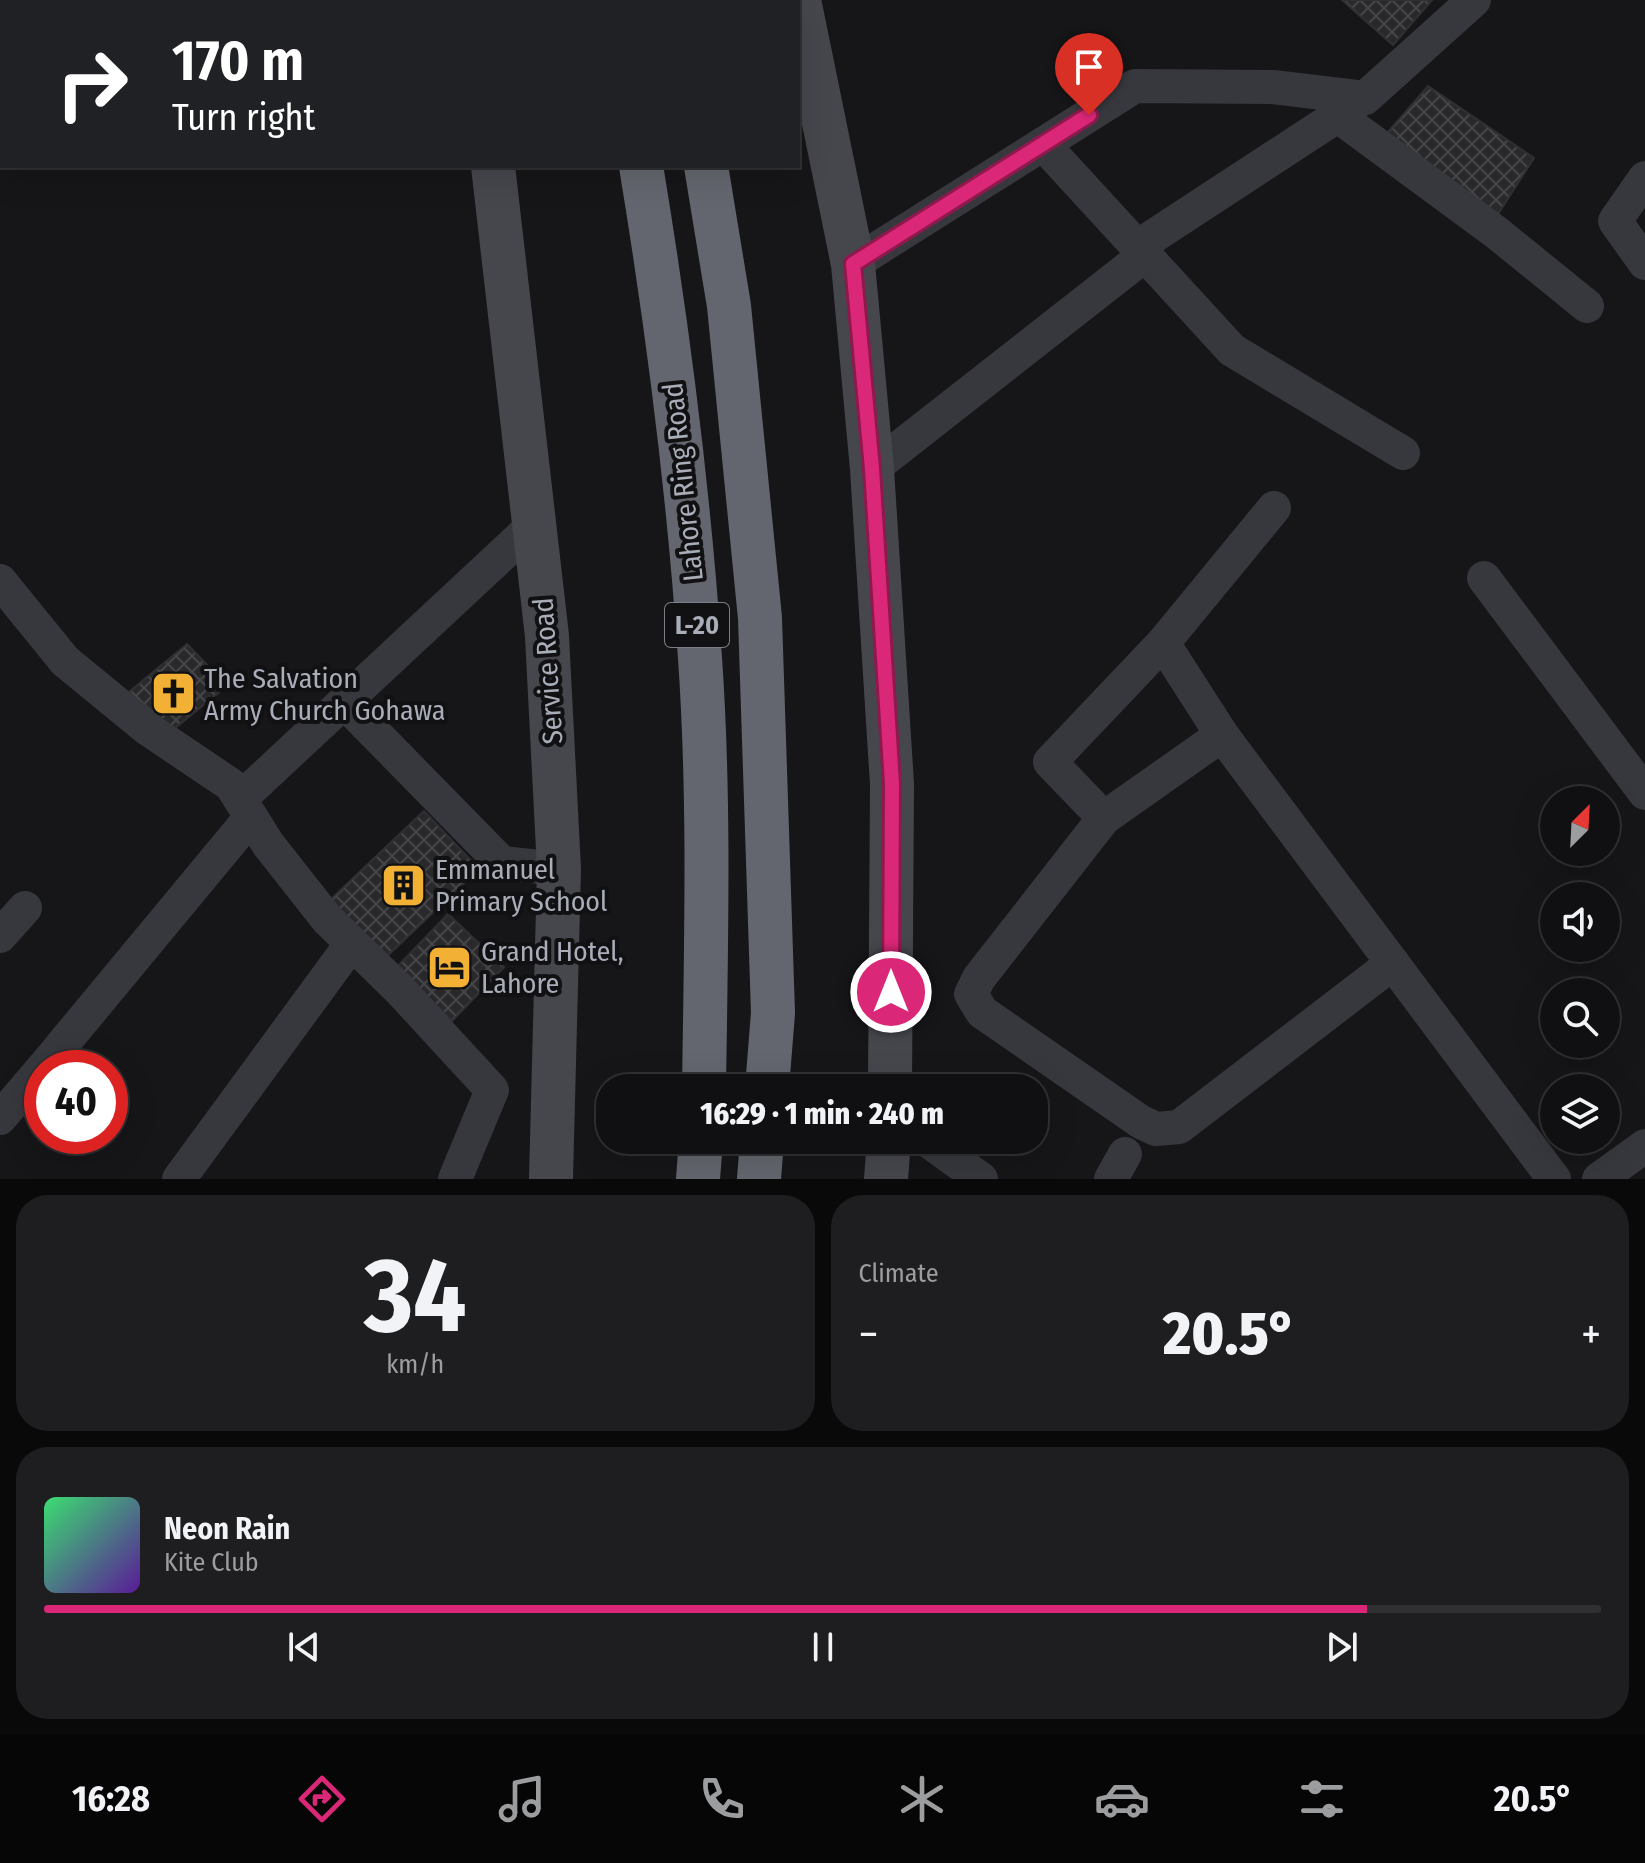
<!DOCTYPE html>
<html lang="en">
<head>
<meta charset="utf-8">
<style>
  body { margin:0; font-family:"Fira Sans Condensed",sans-serif; background:#1e1e20; color:#f1f3f6; height:100vh; display:flex; flex-direction:column; font-size:30px; white-space:nowrap }
  * { box-sizing:border-box; margin:0 }
  p { font-size:26px; color:#9c9d9f }
  .icon { flex:none; width:44px; height:44px; fill:none; stroke:currentColor; stroke-width:2; stroke-linecap:round; stroke-linejoin:round }
  .map { position:relative; height:1179px; overflow:hidden }
  .drawer { display:flex; flex-direction:column; gap:16px; padding:16px; background:#09090a; flex:1 }
  .drawer>* { flex:none }
  .top-card { position:absolute; left:0px; top:0px; width:800px; height:168px; box-shadow:0 8px 32px #0002,0 0 0 2px #303032; background:#202124; color:#fff; overflow:hidden }
  .needle { width:52px; rotate:24deg }
  .controls { position:absolute; left:1540px; top:786px; display:grid; gap:16px }
  .controls a { display:grid; place-items:center; width:80px; height:80px; border-radius:50%; background:#101012; box-shadow:0 8px 32px #0002,0 0 0 2px #303032; font-size:40px }
  .speed { position:absolute; left:24px; top:1050px; display:flex; gap:16px; font-size:40px; font-weight:700; text-align:center }
  .speed>* { display:grid; place-content:center; width:104px; height:104px; border-radius:50%; background:#101012; box-shadow:0 8px 32px #0002,0 0 0 2px #303032; line-height:1 }
  .speed .limit { border:12px solid #d22; background:#fff; color:#111 }
  .pin { position:absolute; display:grid; place-items:center; width:68px; height:68px; color:#fff; margin:-82px -34px; border-radius:50% 50% 50% 0; rotate:-45deg; box-shadow:0 0 8px #0007 }
  .pin .icon { rotate:45deg }
  .me { position:absolute; width:88px; margin:-44px; rotate:0deg; stroke-linejoin:round; filter:drop-shadow(0 0 6px #0008) }
  .turn { display:flex; align-items:center; gap:28px; height:168px; padding:0 40px; font-size:36px }
  .turn .icon { width:104px; height:104px; stroke-width:2.5 }
  .turn b { display:block; font-size:56px; line-height:68px }
  .big { font-size:60px; font-weight:800; line-height:1.1 }
  .drawer .widget { flex:1; display:flex; flex-direction:column; justify-content:center; gap:12px; min-width:0; padding:0 28px; border-radius:32px; background:#1e1e20 }
  .drawer .dial { align-items:center; gap:0 }
  .dial b { font-size:104px; line-height:1 }
  .song { display:flex; align-items:center; gap:24px }
  .cover { width:96px; height:96px; border-radius:12px; background:linear-gradient(135deg,hsl(140 70% 55%),hsl(270 70% 35%)) }
  .played { height:8px; border-radius:4px; background:linear-gradient(90deg,#db2777 85%,#303032 85%) }
  .keys { display:flex; justify-content:space-around; direction:ltr }
  .heat { display:flex; justify-content:space-between; align-items:center; font-size:44px; direction:ltr }
  .drawer .tiles { flex:1; display:grid; gap:16px; grid-template-columns:1fr 1fr }
  .widget:last-child { grid-column:span 2 }
  .trip { position:absolute; left:596px; top:1074px; width:452px; height:80px; border-radius:32px; background:#101012; box-shadow:0 8px 32px #0002,0 0 0 2px #303032; font-weight:800; line-height:80px; text-align:center }
  .dock { display:flex; height:128px; justify-content:space-around; align-items:center; background:#060607; color:#9c9d9f }
  .dock .icon { width:56px; height:56px }
  .dock .current { color:#db2777 }
  .dock b { font-size:36px; color:#f1f3f6 }
  .map>svg:first-child { display:block }
</style>
</head>
<body>
<div class="map">
<svg width="1645" height="1179" viewBox="0 0 1645 1179">
  <defs>
    <pattern id="building-cross-hatch" width="8" height="8" patternUnits="userSpaceOnUse" patternTransform="scale(2)"><rect width="8" height="8" fill="#29292c"/><path d="M0 0l8 8M0 8l8-8" fill="none" stroke="#454548"/></pattern>
  </defs>
  <rect width="100%" height="100%" fill="#161618"/>
  <g fill="url(#building-cross-hatch)" stroke="#303034" stroke-width="2">
    <path d="M1342,0H1432L1393,45Z"/>
    <path d="M0,31L2,32L0,102Z"/>
    <path d="M1428,86L1534,158L1498,214L1381,140Z"/>
    <path d="M187,644L227,686L164,737L118,701Z"/>
    <path d="M424,811L479,869L384,959L329,901Z"/>
    <path d="M448,914L504,967L452,1021L397,967Z"/>
  </g>
  <g fill="none" stroke-linecap="round" stroke-linejoin="round">
    <g stroke="#37383d" stroke-width="34">
      <path d="M1338,116L1497,233L1587,306"/>
      <path d="M1043,144L1232,350L1403,453"/>
      <path d="M1645,178L1615,221L1645,263"/>
      <path d="M1137,247L1354,105"/>
      <path d="M853,264L1135,86L1273,87L1365,98L1474,0"/>
      <path d="M872,469L1145,255"/>
      <path d="M1274,508L1163,643L1222,735L1554,1179"/>
      <path d="M1484,578L1645,793"/>
      <path d="M0,581L65,661L148,729L231,785L268,844L327,919L399,989L492,1090L455,1179"/>
      <path d="M344,702L502,863L559,869"/>
      <path d="M1222,735L1104,818L979,978L971,994L982,1012L1141,1122L1156,1129L1179,1127L1393,963"/>
      <path d="M240,799L536,523"/>
      <path d="M1104,818L1050,762L1163,643"/>
      <path d="M0,936L25,908"/>
      <path d="M43,1068L251,817"/>
      <path d="M0,1118L42,1069"/>
      <path d="M927,1140L981,1179"/>
      <path d="M179,1179L352,943"/>
      <path d="M1111,1179L1125,1154"/>
      <path d="M1599,1179L1645,1146"/>
    </g>
    <g stroke="#45474d" stroke-width="44">
      <path d="M467,0L468,2"/>
      <path d="M799,0L853,264L872,469L892,784L890,1088"/>
      <path d="M493,166L547,636L559,869L551,1179"/>
      <path d="M886,1179L889,1140"/>
    </g>
    <g stroke="#63666e" stroke-width="44">
      <path d="M610,0L611,2"/>
      <path d="M676,0V2"/>
      <path d="M641,166C668,329 689,493 700,658C710,801 706,945 704,1088"/>
      <path d="M706,166L729,306L760,618L773,1013L767,1088"/>
      <path d="M698,1179L701,1140"/>
      <path d="M759,1179L762,1140"/>
    </g>
  </g>
  <g fill="none" stroke-linecap="round" stroke-linejoin="round">
    <defs>
      <path id="route" d="M891,992L892,784L872,469L853,264L1089,115"/>
    </defs>
    <use href="#route" stroke="#8e194d" stroke-width="20"/>
    <use href="#route" stroke="#db2777" stroke-width="14"/>
  </g>
  <defs>
    <symbol id="church-square" viewBox="-11 -11 22 22"><rect x="-9" y="-9" width="18" height="18" rx="4" fill="#f2b134" stroke="#111113"/><path d="M-1.2-6h2.4v3.5h3.3v2.4h-3.3V6h-2.4V-.1h-3.3v-2.4h3.3Z" fill="#111"/></symbol>
    <symbol id="building-square" viewBox="-11 -11 22 22"><rect x="-9" y="-9" width="18" height="18" rx="4" fill="#f2b134" stroke="#111113"/><path d="M-4-6H4V6H1V3H-1V6H-4ZM-2.5-4.3h1.7v1.8h-1.7ZM.8-4.3h1.7v1.8H.8ZM-2.5-1h1.7V.8h-1.7ZM.8-1h1.7V.8H.8Z" fill="#111"/></symbol>
    <symbol id="hotel-square" viewBox="-11 -11 22 22"><rect x="-9" y="-9" width="18" height="18" rx="4" fill="#f2b134" stroke="#111113"/><path d="M-6-4.5h1.5V1H6V5H4.5V3h-9V5H-6ZM-4 0a1.8 1.8 0 1 1 3.6 0ZM.5 0V-2.5h3Q6-2.5 6 0Z" fill="#111"/></symbol>
  </defs>
  <g fill-rule="evenodd">
    <use href="#church-square" x="148" y="668" width="51" height="51"/>
    <use href="#building-square" x="378" y="860" width="51" height="51"/>
    <use href="#hotel-square" x="424" y="942" width="51" height="51"/>
  </g>
  <g text-anchor="middle" dominant-baseline="central" stroke-width="8" stroke-linejoin="round" paint-order="stroke">
    <rect fill="#111113" stroke="#7b7e86" stroke-width="2" x="665" y="603" width="64" height="44" rx="6"/>
    <g font-size="26" font-weight="bold" fill="#a8adb8">
      <text x="697" y="625">L-20</text>
    </g>
    <g font-size="28" fill="#a8adb8" stroke="#111113">
      <text transform="translate(683 482) rotate(-96)">Lahore Ring Road</text>
      <text transform="translate(548 671) rotate(-94)">Service Road</text>
    </g>
    <g font-size="28" fill="#a8adb8" stroke="#111113" text-anchor="start">
      <text x="204" y="678">The Salvation<tspan x="204" dy="32">Army Church Gohawa</tspan></text>
      <text x="435" y="869">Emmanuel<tspan x="435" dy="32">Primary School</tspan></text>
      <text x="481" y="951">Grand Hotel,<tspan x="481" dy="32">Lahore</tspan></text>
    </g>
  </g>
</svg>
<div class="controls">
<a><svg class="needle" viewBox="-14 -14 28 28"><path d="M0-13l5 13h-10z" fill="#e53935"/><path d="M0 13l5-13h-10z" fill="#9c9d9f"/></svg></a>
<a><svg class="icon" aria-label="sound" viewBox="0 0 24 24"><path d="M4 9h4l5-4v14l-5-4H4zM17 9q2 3 0 6"/></svg></a>
<a><svg class="icon" aria-label="search" viewBox="0 0 24 24"><circle cx="10" cy="10" r="6"/><path d="M15 15l6 6"/></svg></a>
<a><svg class="icon" aria-label="layers" viewBox="0 0 24 24"><path d="M12 4l9 5-9 5-9-5zM3 14l9 5 9-5"/></svg></a>
</div>
<div class="speed"><div class="limit">40</div></div>
<div class="pin" style="left:1089px;top:115px;background:#d93025"><svg class="icon" aria-label="arrive" viewBox="0 0 24 24"><path d="M6 21V4h12l-3 4 3 4H6"/></svg></div>
<svg class="me" style="left:891px;top:992px" viewBox="-20 -20 40 40"><circle r="17" fill="#db2777" stroke="#fff" stroke-width="3"/><path d="M0-11L8 9 0 5-8 9z" fill="#fff"/></svg>
<div class="trip">16:29 · 1 min · 240 m</div>
<div class="top-card">
<div class="turn"><svg class="icon" aria-label="right" viewBox="0 0 24 24"><path d="M7 20v-9h11M14 6l5 5-5 5"/></svg><div><b>170 m</b>Turn right</div></div>
</div>
</div>
<section class="drawer">
<div class="tiles">
<div class="widget dial"><b>34</b><p>km/h</p></div>
<div class="widget"><p>Climate</p>
<div class="heat"><a>−</a><b class="big">20.5°</b><a>+</a></div>
</div>
<div class="widget">
<div class="song"><i class="cover"></i><div><b>Neon Rain</b><p>Kite Club</p></div></div>
<div class="played"></div>
<div class="keys"><svg class="icon" aria-label="previous" viewBox="0 0 24 24"><path d="M18 5L8 12l10 7zM5 5v14"/></svg><svg class="icon" aria-label="pause" viewBox="0 0 24 24"><path d="M8 5v14M16 5v14"/></svg><svg class="icon" aria-label="next" viewBox="0 0 24 24"><path d="M6 5l10 7-10 7zM19 5v14"/></svg></div>
</div>
</div>
</section>
<nav class="dock">
<b>16:28</b>
<svg class="icon current" aria-label="directions" viewBox="0 0 24 24"><path d="M12 3l9 9-9 9-9-9zM9 14v-3h6M13 9l2 2-2 2"/></svg>
<svg class="icon" aria-label="music" viewBox="0 0 24 24"><path d="M9 18V5l10-2v13"/><circle cx="6" cy="18" r="3"/><circle cx="16" cy="16" r="3"/></svg>
<svg class="icon" aria-label="phone" viewBox="0 0 24 24"><path d="M5 4h4l2 5-3 2q2 4 5 5l2-3 5 2v4C11 20 4 13 5 4z"/></svg>
<svg class="icon" aria-label="climate" viewBox="0 0 24 24"><path d="M12 3v18M4 7l16 10M4 17L20 7"/></svg>
<svg class="icon" aria-label="car" viewBox="0 0 24 24"><path d="M5 17H2v-5l4-1 3-4h7l3 4 3 1v5h-3M9 17h6M6 11h13"/><circle cx="7" cy="17" r="2"/><circle cx="17" cy="17" r="2"/></svg>
<svg class="icon" aria-label="filters" viewBox="0 0 24 24"><path d="M4 7h16M4 17h16"/><circle cx="9" cy="7" r="2"/><circle cx="15" cy="17" r="2"/></svg>
<b>20.5°</b>
</nav>
</body>
</html>
